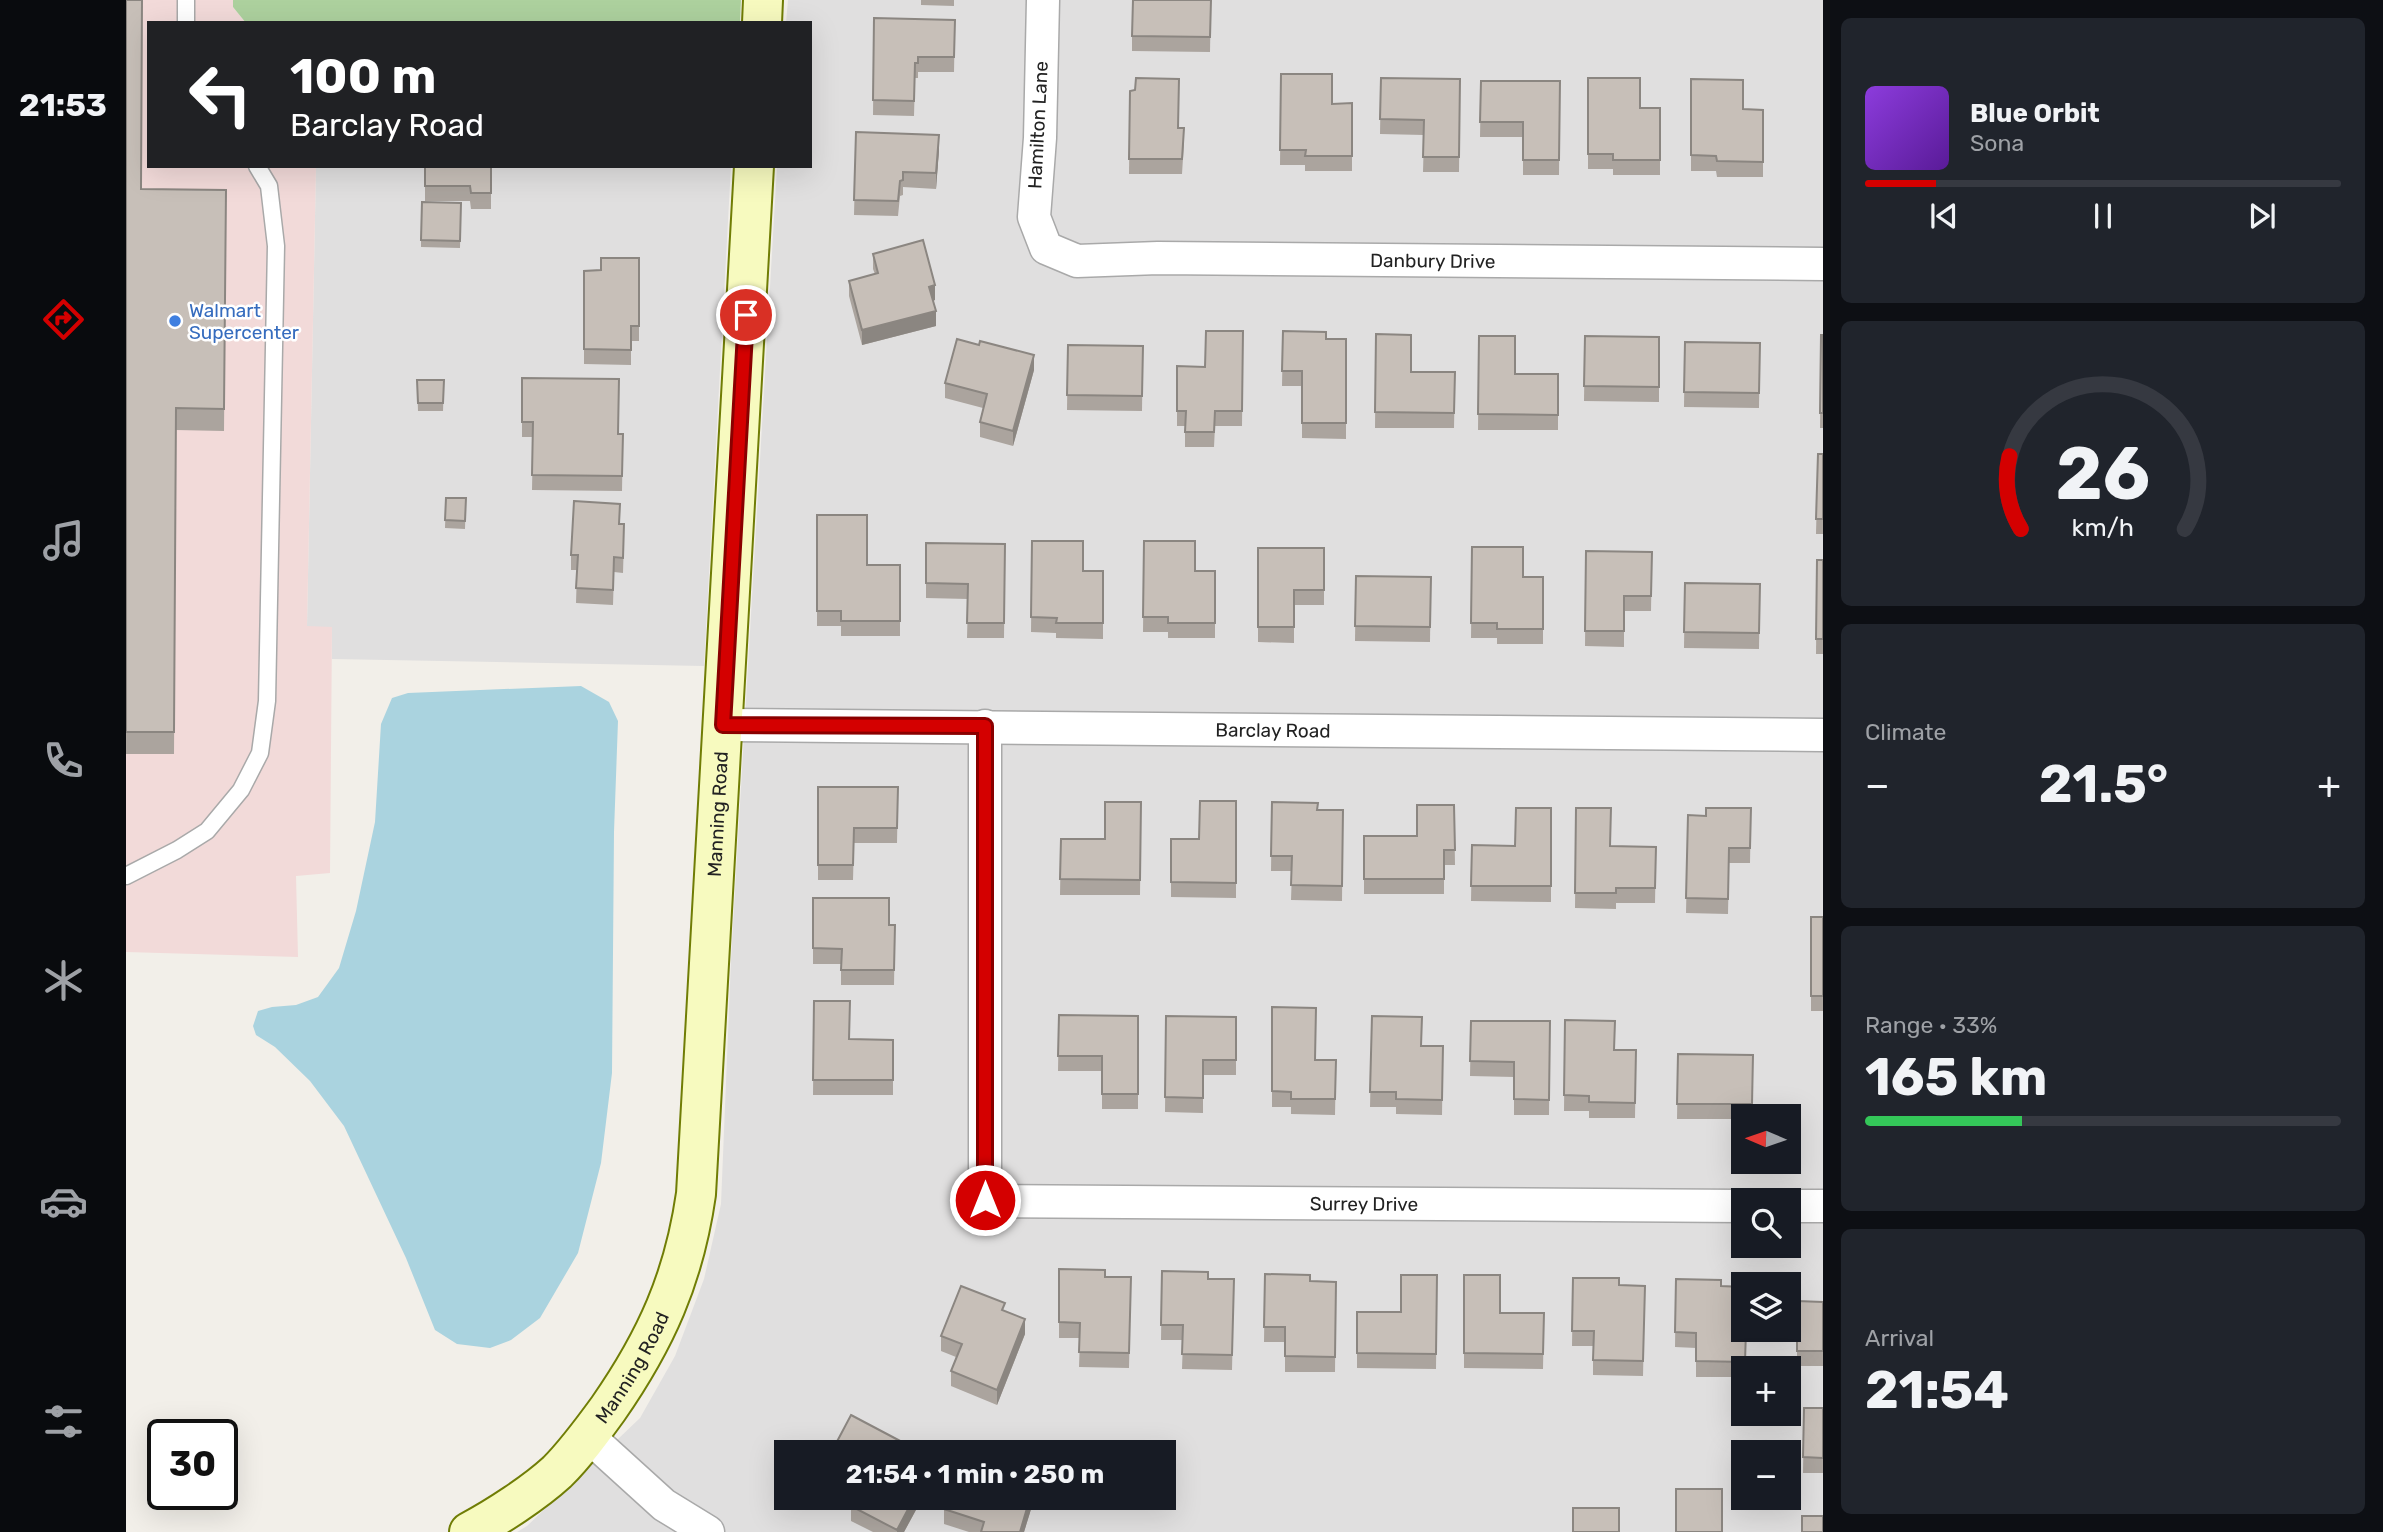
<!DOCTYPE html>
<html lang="en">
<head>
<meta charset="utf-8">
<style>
  body { margin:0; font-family:Rubik,sans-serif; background:#20242c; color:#f1f3f6; height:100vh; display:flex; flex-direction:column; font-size:26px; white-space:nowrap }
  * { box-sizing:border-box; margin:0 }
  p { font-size:23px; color:#9ea1a6 }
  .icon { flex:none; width:38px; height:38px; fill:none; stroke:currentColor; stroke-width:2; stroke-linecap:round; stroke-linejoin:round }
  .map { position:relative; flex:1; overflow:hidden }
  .details { display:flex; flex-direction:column; gap:18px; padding:18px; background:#0d0f14; width:560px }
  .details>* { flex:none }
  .top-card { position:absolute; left:21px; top:21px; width:665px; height:147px; border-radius:0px; box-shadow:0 7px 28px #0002; background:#202124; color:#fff; overflow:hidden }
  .needle { width:46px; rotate:272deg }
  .tools { position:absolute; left:1605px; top:1104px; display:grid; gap:14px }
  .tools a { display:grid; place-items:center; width:70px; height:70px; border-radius:0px; background:#171b24; box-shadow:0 7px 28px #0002; font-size:35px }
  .speed { position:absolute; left:21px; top:1419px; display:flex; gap:14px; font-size:35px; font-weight:700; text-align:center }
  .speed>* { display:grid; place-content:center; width:91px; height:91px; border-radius:50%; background:#171b24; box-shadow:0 7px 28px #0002; line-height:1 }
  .speed .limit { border:4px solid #111; border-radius:10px; background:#fff; color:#111 }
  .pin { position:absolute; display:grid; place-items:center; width:60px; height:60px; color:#fff; margin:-30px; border:4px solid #fff; border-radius:50%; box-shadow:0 2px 7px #0007 }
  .me { position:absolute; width:77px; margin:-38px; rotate:0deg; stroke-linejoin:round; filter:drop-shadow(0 0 5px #0008) }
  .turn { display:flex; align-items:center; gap:24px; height:147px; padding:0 28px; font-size:32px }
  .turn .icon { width:91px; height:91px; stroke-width:2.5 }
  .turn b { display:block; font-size:49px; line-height:60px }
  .big { font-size:52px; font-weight:700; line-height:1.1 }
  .details .card { flex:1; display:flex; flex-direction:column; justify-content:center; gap:10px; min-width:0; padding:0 24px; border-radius:10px; background:#20242c }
  .details .dial { align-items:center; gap:0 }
  .dial svg { height:182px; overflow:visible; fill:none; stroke:#363941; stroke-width:7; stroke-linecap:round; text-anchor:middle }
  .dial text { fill:#f1f3f6; stroke:none }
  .song { display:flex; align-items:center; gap:21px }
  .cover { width:84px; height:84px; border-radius:10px; background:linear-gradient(135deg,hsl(270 70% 55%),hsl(270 70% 35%)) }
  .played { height:7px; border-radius:4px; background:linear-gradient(90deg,#d40000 15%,#363941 15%) }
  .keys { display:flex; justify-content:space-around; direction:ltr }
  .heat { display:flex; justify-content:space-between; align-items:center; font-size:38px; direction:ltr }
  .charge { height:10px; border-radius:5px; background:linear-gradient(90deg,#34c759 33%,#363941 0) }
  .trip { position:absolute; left:648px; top:1440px; width:402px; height:70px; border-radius:0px; background:#171b24; box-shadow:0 7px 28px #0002; font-weight:700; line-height:70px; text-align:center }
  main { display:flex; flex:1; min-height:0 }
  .tabs { display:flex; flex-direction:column; width:126px; justify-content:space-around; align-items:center; background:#090b0e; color:#9ea1a6 }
  .tabs .icon { width:49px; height:49px }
  .tabs .current { color:#d40000 }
  .tabs b { font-size:32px; color:#f1f3f6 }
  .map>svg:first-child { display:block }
</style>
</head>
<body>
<main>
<nav class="tabs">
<b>21:53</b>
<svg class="icon current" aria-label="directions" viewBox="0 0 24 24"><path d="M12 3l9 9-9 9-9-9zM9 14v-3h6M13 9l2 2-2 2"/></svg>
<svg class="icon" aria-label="music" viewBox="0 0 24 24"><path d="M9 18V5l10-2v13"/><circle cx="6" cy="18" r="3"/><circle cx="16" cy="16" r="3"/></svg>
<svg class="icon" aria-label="phone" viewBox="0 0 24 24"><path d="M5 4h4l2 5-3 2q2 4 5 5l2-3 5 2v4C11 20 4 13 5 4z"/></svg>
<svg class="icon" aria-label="climate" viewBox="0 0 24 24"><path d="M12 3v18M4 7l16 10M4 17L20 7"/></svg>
<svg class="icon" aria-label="car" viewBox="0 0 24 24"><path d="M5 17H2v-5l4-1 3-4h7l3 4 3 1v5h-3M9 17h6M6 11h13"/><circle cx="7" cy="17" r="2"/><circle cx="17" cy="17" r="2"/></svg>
<svg class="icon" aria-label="filters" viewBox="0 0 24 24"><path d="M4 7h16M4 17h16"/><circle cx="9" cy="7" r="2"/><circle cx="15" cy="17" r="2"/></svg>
</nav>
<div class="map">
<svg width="1697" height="1532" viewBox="0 0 1697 1532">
  <rect width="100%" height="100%" fill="#f2efe9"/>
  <g fill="#e0dfdf" fill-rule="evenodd">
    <path d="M662,0H1697V1532H391L401,1526L514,1418L549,1356L578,1279L595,1204L605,960L651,166H684V23H660ZM1617,1116H1662V1162H1617ZM1617,1200H1662V1246H1617ZM1617,1284H1662V1330H1617ZM1617,1368H1662V1414H1617ZM660,1452H1038V1498H660ZM1617,1452H1662V1498H1617Z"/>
    <path d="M190,166H605L578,666L206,659V627H181Z"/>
  </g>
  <path fill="#f2dad9" d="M0,0H107V7L120,23H23V166H190L181,626L206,627L204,873L170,876L172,957L0,952Z"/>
  <path fill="#add19e" d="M107,0H615L614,23H120L107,7Z"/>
  <path fill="#aad3df" d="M455,686L483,702L492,721L488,832L486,1073L475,1163L452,1253L414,1318L385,1340L364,1348L331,1344L309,1330L280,1258L218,1126L184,1081L149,1047L130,1035L127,1026L132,1011L146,1007L170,1005L192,997L213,968L230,911L249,822L255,724L266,698L282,693Z"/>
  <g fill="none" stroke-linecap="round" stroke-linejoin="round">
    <defs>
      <g id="lane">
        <path d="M60,23V0"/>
        <path d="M0,876L51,850L81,831L115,790L134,753L141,701L150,246L143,186L131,166"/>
      </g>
      <g id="street">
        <path id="s1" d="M917,0L914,138L908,217L920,248L951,261L1032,258L1697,264"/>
        <path id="s2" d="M597,725L1697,735"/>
        <path id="s3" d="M859,726V1201L1617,1206"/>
        <path d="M1662,1206H1697"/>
        <path d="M462,1436L538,1505L582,1532"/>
      </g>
      <g id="secondary">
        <path d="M636,23L637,0"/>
        <path id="s4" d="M343,1532C371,1517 408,1493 431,1472C450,1453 466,1431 482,1409C530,1340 558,1278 570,1194L628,166"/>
      </g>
    </defs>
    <use href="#lane" stroke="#a9a9a9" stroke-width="19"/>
    <use href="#street" stroke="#a9a9a9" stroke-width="35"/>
    <use href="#secondary" stroke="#707d05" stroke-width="42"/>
    <use href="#lane" stroke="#fff" stroke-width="16"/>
    <use href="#street" stroke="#fff" stroke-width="32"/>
    <use href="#secondary" stroke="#f7fabf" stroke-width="38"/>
  </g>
  <g fill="#aba49e">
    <path d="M0,0L15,189L100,190L98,431L50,430L48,754H0Z"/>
    <path d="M795,0H828V6L795,5Z"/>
    <path d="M1085,0L1084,52L1006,51V36Z"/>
    <path d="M748,18L829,20L828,72H792V78H789L788,116L747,115Z"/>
    <path d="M1155,74L1206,104L1226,103V171H1179V165H1154Z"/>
    <path d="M1255,78L1334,79L1333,172H1297L1298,135L1254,134Z"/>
    <path d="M1462,78L1514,108H1534V175H1487V169H1462Z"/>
    <path d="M1565,79L1617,109L1637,110V177H1591L1590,171H1565Z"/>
    <path d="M1355,81H1434L1433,175H1397V137H1354Z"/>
    <path d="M1004,91L1053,128L1058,143L1056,174H1003Z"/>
    <path d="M730,132L813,150L810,189L777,187V195L774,196L772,216L728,215Z"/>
    <path d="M299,166H365V209H345L344,201H299Z"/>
    <path d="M335,203L334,248L295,247V240Z"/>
    <path d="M747,254L809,300L807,301L810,326L736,345L723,296V281L749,274L747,269Z"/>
    <path d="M513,258V341H505V365L458,364V271L475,270Z"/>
    <path d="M1117,331L1116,426H1089L1088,447H1059V426H1051V366L1079,367Z"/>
    <path d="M1157,331L1200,339H1220V439L1176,438V386H1156Z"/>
    <path d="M1250,334L1285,372H1329L1328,428H1249Z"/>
    <path d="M1695,335H1697V428H1694Z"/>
    <path d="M1353,336L1389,374H1432V430H1352Z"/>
    <path d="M1459,336L1533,337V402L1458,401Z"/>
    <path d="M1559,342L1634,343L1633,408L1558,407Z"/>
    <path d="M853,345L908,370L887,446L854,437V422L857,408L819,398V383Z"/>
    <path d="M942,345L1017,346L1016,411L941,410Z"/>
    <path d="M396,378L492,434H497L496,491L406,490L407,437H396Z"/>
    <path d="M291,380H318L317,411H292Z"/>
    <path d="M1692,454H1697V534H1690Z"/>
    <path d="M320,498H340L339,529L319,528Z"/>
    <path d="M691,515L741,565H774V636H715V626H691Z"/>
    <path d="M494,524L498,539L497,573L488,572L487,605L450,603L451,570H445V555Z"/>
    <path d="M906,541L957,571H977V639L930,638V633L905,632Z"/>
    <path d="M1018,541L1069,571H1089V638H1042V632H1017Z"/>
    <path d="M800,543L879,544L878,638H841L842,599L800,598Z"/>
    <path d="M1346,547L1397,577H1417V644H1371V638H1345Z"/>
    <path d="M1132,548H1198V605H1168V643L1132,642Z"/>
    <path d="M1460,551L1526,552L1525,611H1498V647L1459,646Z"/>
    <path d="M1691,560H1697V654H1690Z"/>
    <path d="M1230,576L1305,577L1304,642L1229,641Z"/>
    <path d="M1559,583L1634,584L1633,649L1558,648Z"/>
    <path d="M692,787H772L771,843H728L727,880H692Z"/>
    <path d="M1110,801V898L1045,897V839H1073Z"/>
    <path d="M1015,802L1014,895H934L935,839H979Z"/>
    <path d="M1146,802L1192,810H1217L1216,901L1165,900L1166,871H1145Z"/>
    <path d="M1328,805L1329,865H1318V894H1238V836H1291Z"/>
    <path d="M1425,808V902L1345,901L1346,845L1389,846Z"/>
    <path d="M1450,808L1485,846L1530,847L1529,903H1490V909L1449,908Z"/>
    <path d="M1625,808L1624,863H1603L1602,914L1560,913L1562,815L1580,816Z"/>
    <path d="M687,898L763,925H769L768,985H715V964H687Z"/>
    <rect x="1685" y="917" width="12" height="94"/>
    <path d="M688,1001L724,1039L767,1040V1095H687Z"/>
    <path d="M1146,1007L1190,1060H1210L1209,1115L1165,1114V1107H1146Z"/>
    <path d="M933,1015L1012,1016V1109H976V1071H932Z"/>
    <path d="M1040,1016L1110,1017V1075H1077V1113L1039,1112Z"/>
    <path d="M1246,1016L1296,1046H1317L1316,1115L1270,1114V1107H1244Z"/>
    <path d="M1439,1020L1489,1050H1510L1509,1118H1463V1111H1438Z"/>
    <path d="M1345,1021H1424L1423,1115H1388V1077L1344,1076Z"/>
    <path d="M1552,1054L1627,1055L1626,1116H1617V1119H1551Z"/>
    <path d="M933,1269L979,1277H1005L1003,1368L953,1367L954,1338H933Z"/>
    <path d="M1036,1271L1082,1279H1108L1106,1370L1056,1369L1057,1340H1035Z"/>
    <path d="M1139,1274L1184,1281L1210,1282L1209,1372H1159V1342H1138Z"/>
    <path d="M1311,1275L1310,1369L1231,1368V1312H1275Z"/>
    <path d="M1338,1275L1374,1313H1418L1417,1369L1338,1368Z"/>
    <path d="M1447,1278L1493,1285L1519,1286L1517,1376L1467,1375V1346H1446Z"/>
    <path d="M1550,1279L1595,1286L1620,1330V1368H1617V1377H1570V1348L1549,1347Z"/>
    <path d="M1671,1301L1697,1302V1366H1671Z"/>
    <path d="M879,1311L899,1334L871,1405L825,1386V1371L830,1357L815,1351V1336Z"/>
    <path d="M1678,1408H1697V1473H1677Z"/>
    <path d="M791,1498V1508L778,1532H747L725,1521V1506Z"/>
    <path d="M906,1498V1506L898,1532H843L818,1524V1509Z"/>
  </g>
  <g fill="#8b8681">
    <path d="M813,135V150L810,189V173Z"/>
    <path d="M809,285V300L803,302V287Z"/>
    <path d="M810,311V326L736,345V330Z"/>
    <path d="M908,355V370L887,446V431Z"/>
    <path d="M899,1319V1334L871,1405V1390Z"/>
    <path d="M788,1498H791V1508L778,1532H771V1530Z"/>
    <path d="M904,1498H906V1506L898,1532H894Z"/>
  </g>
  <g fill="#c7bfb8" stroke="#8b8681" stroke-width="2">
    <path d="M0,0H16L15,189L100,190L98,409L50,408L48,732H0Z"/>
    <path d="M1007,0H1085L1084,37L1006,36Z"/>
    <path d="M748,18L829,20L828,57H792V63H789L788,101L747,100Z"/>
    <path d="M1155,74H1206V104L1226,103V156H1179L1180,150H1154Z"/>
    <path d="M1010,78L1053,79L1052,128H1058L1056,159H1003L1004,91L1009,90Z"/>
    <path d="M1255,78L1334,79L1333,157H1297L1298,120L1254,119Z"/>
    <path d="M1462,78H1514V108H1534V160H1487V154H1462Z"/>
    <path d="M1565,79L1617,80V109L1637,110V162L1591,161L1590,156L1565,155Z"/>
    <path d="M1355,81H1434L1433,160H1397V122H1354Z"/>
    <path d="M730,132L813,135L810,173L777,172V180L774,181L772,201L728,200Z"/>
    <path d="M299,166H365V193H345L344,186H299Z"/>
    <path d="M296,202L335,203L334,241L295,240Z"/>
    <path d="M797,240L809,285L803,287L810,311L736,330L723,281L752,273L747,254Z"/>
    <path d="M475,258H513V326H505V350L458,349V271L475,270Z"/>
    <path d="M1080,331H1117L1116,411H1089L1088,432H1059L1060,411H1051V366L1079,367Z"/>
    <path d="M1157,331L1200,332V339H1220V423H1176V371H1156Z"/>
    <path d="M1250,334L1285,335V372H1329L1328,413L1249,412Z"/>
    <path d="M1695,335H1697V413H1694Z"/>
    <path d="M1353,336H1389V374H1432V415L1352,414Z"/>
    <path d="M1459,336L1533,337V387L1458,386Z"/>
    <path d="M831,339L853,345L854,341L908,355L887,431L854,422L861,394L819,383Z"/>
    <path d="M1559,342L1634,343L1633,393L1558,392Z"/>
    <path d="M942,345L1017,346L1016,396L941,395Z"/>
    <path d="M396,378L493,379L492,434H497L496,476L406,475L407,422H396Z"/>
    <path d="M291,380H318L317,403H292Z"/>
    <path d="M1692,454H1697V519H1690Z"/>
    <path d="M320,498H340L339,521L319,520Z"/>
    <path d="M448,501L494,504L493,524H498L497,558L488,557L487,590L450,588L452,555H445Z"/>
    <path d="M691,515H741V565H774V621H715V611H691Z"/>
    <path d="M906,541H957V571H977V623H930L931,618L905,617Z"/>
    <path d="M1018,541H1069V571H1089V623H1042V617H1017Z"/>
    <path d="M800,543L879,544L878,623H841L842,584L800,583Z"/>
    <path d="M1346,547H1397V577H1417V629H1371V623H1345Z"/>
    <path d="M1132,548H1198V590H1168V627H1132Z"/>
    <path d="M1460,551L1526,552L1525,596H1498V631H1459Z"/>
    <path d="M1691,560H1697V639H1690Z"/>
    <path d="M1230,576L1305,577L1304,627L1229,626Z"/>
    <path d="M1559,583L1634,584L1633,633L1558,632Z"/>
    <path d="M692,787H772L771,828H728L727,865H692Z"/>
    <path d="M1074,801H1110V883L1045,882V839H1073Z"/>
    <path d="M979,802H1015L1014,880L934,879L935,839H979Z"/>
    <path d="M1146,802L1192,803L1191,810H1217L1216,886L1165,885L1166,856H1145Z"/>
    <path d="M1291,805H1328L1329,850H1318V879H1238V836H1291Z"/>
    <path d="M1390,808H1425V886H1345L1346,845L1389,846Z"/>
    <path d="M1450,808H1485L1484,846L1530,847L1529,888H1490V893H1449Z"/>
    <path d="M1580,808H1625L1624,848H1603L1602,899L1560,898L1562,815L1580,816Z"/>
    <path d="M687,898H763V925H769L768,970H715L716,949L687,948Z"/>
    <rect x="1685" y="917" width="12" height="79"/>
    <path d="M688,1001H724L723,1039L767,1040V1080H687Z"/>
    <path d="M1146,1007L1190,1008L1189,1060H1210L1209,1099H1165V1092L1146,1091Z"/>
    <path d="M933,1015L1012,1016V1094H976V1056H932Z"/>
    <path d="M1040,1016L1110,1017V1060H1077V1098L1039,1097Z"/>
    <path d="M1246,1016L1296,1017L1295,1046H1317L1316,1100L1270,1099V1092H1244Z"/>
    <path d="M1439,1020L1489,1021L1488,1050H1510L1509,1103L1463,1102V1096L1438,1095Z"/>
    <path d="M1345,1021H1424L1423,1100L1388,1099V1062L1344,1061Z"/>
    <path d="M1552,1054L1627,1055L1626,1104H1551Z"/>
    <path d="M933,1269L979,1270V1277H1005L1003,1353L953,1352L954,1323L933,1322Z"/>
    <path d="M1036,1271L1082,1272V1279H1108L1106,1355L1056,1354L1057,1325H1035Z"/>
    <path d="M1139,1274L1184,1275V1281L1210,1282L1209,1357L1159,1356V1327H1138Z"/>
    <path d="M1275,1275H1311L1310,1354L1231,1353V1312H1275Z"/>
    <path d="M1338,1275H1374V1313H1418L1417,1354L1338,1353Z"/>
    <path d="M1447,1278H1493V1285L1519,1286L1517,1361L1467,1360L1468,1331H1446Z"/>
    <path d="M1550,1279L1595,1280V1286L1617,1287V1330H1620L1619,1362L1570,1361V1333L1549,1332Z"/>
    <path d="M835,1286L879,1303L876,1310L899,1319L871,1390L825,1371L836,1344L815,1336Z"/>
    <path d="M1671,1301L1697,1302V1351H1671Z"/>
    <path d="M1678,1408H1697V1458L1677,1457Z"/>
    <path d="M725,1415L795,1452H709L706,1451Z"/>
    <rect x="1550" y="1489" width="46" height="43"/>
    <path d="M729,1498H788L771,1530L725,1506Z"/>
    <path d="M821,1498H904L894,1532H855L858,1522L818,1509Z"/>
    <rect x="1447" y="1508" width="46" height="24"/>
    <rect x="1676" y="1516" width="21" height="16"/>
  </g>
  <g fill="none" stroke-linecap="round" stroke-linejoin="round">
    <defs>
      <path id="route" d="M620,315L597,725L859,726V1200"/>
    </defs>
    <use href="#route" stroke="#8a0000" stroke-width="18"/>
    <use href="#route" stroke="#d40000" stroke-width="12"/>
  </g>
  <circle fill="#3f7fe0" stroke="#fff" stroke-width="2.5" cx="49" cy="321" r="7"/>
  <g text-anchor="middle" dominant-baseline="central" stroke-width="5" stroke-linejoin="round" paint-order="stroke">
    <g font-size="19" fill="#222" stroke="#fff">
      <text transform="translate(912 125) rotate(-87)">Hamilton Lane</text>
      <text stroke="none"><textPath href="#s1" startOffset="640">Danbury Drive</textPath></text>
      <text stroke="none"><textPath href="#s2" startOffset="550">Barclay Road</textPath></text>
      <text stroke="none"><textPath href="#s4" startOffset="803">Manning Road</textPath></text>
      <text stroke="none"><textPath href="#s3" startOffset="854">Surrey Drive</textPath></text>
      <text stroke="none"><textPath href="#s4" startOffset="236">Manning Road</textPath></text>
    </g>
    <g font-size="19" fill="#366cbe" stroke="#fff" text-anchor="start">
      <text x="63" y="310">Walmart<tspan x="63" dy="22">Supercenter</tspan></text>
    </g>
  </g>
</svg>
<div class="tools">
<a><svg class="needle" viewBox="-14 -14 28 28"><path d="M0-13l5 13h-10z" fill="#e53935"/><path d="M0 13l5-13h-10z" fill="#9ea1a6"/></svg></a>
<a><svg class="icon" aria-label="search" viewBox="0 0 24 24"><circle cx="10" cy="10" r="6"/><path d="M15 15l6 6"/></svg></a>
<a><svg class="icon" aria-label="layers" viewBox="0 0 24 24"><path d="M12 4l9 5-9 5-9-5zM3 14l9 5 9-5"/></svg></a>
<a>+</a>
<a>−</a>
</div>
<div class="speed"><div class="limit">30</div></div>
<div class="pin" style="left:620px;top:315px;background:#d93025"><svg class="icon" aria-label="arrive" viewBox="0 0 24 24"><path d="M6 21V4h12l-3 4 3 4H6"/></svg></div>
<svg class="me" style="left:859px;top:1200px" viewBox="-20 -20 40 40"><circle r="17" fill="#d40000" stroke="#fff" stroke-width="3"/><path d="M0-11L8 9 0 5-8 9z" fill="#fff"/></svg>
<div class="trip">21:54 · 1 min · 250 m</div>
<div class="top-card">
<div class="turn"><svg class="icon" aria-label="left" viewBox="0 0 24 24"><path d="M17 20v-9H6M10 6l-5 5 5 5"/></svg><div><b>100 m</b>Barclay Road</div></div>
</div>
</div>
<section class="details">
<div class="card">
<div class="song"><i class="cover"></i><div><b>Blue Orbit</b><p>Sona</p></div></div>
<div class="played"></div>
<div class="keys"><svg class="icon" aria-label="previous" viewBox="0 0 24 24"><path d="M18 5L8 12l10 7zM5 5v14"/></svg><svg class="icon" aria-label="pause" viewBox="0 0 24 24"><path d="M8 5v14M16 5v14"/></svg><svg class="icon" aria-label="next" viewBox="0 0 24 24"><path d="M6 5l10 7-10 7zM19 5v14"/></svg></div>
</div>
<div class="card dial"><svg viewBox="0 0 100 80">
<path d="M14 69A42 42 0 1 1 86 69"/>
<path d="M14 69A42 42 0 0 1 9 37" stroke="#d40000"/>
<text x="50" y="56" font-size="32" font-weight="700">26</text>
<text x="50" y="72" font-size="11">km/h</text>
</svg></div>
<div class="card"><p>Climate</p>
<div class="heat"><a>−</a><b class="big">21.5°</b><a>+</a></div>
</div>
<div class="card"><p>Range · 33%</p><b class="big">165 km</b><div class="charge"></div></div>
<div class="card"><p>Arrival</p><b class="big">21:54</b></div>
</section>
</main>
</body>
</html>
